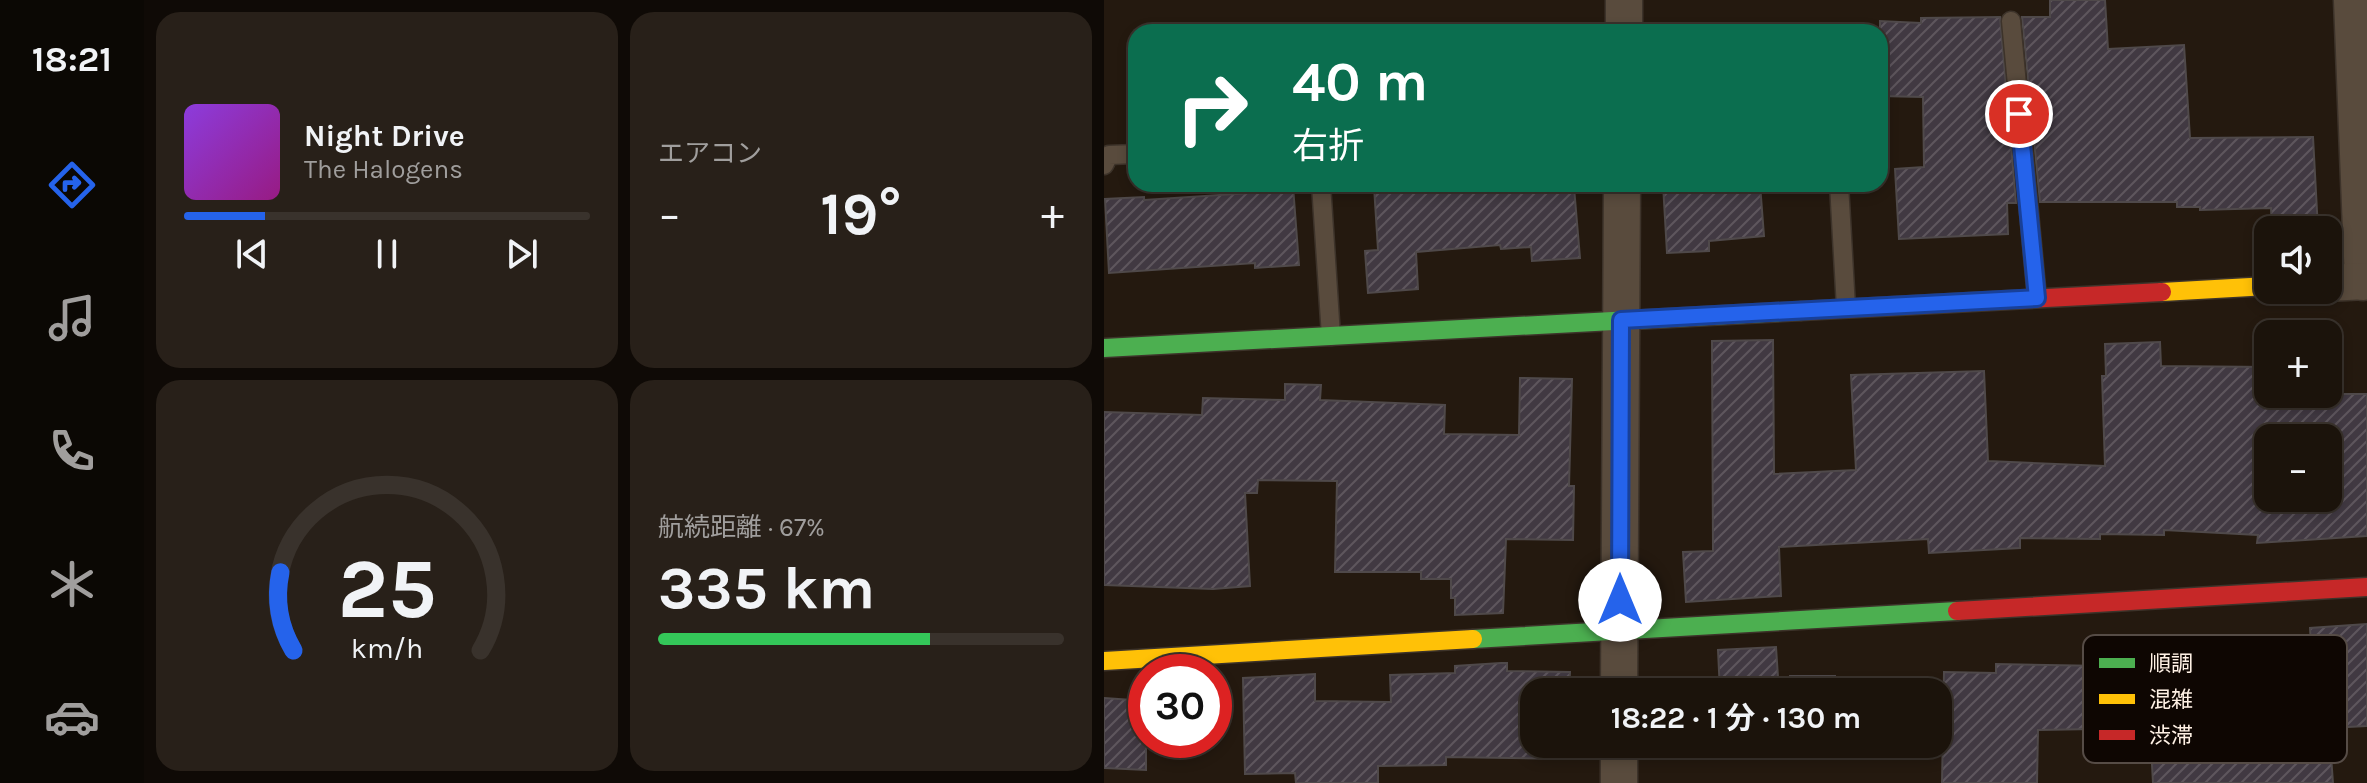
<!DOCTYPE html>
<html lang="ja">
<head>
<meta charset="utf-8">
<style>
  body { margin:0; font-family:Karla,"Noto Sans JP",sans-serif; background:#282019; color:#f1f3f6; height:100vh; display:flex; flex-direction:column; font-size:30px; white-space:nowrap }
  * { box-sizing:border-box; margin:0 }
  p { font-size:26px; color:#a09e9d }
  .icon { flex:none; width:44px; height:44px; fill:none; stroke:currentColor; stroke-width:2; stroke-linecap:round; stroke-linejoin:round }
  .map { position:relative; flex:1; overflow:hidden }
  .sheet { display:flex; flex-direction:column; gap:12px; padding:12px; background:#0f0a06; width:960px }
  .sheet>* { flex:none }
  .hud { position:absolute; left:24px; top:24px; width:760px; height:168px; border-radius:24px; box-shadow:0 4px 12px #0003,0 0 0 2px #39322c; background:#0b6e4f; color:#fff; overflow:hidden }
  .tools { position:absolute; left:1150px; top:216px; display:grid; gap:16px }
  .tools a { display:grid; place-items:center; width:88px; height:88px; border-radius:16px; background:#1b130b; box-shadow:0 4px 12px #0003,0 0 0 2px #39322c; font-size:40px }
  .speed { position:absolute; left:24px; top:654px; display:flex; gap:16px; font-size:40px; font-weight:700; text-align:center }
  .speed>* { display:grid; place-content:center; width:104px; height:104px; border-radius:50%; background:#1b130b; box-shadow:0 4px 12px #0003,0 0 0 2px #39322c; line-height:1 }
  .speed .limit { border:12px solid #d22; background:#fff; color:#111 }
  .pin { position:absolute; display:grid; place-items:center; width:68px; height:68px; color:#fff; margin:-34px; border:4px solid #fff; border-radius:50%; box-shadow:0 2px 8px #0007 }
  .me { position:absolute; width:88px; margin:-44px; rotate:0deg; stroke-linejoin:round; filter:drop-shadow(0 0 6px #0008) }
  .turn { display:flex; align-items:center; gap:28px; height:168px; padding:0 32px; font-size:36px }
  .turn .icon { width:104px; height:104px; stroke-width:2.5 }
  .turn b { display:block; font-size:56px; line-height:68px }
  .big { font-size:60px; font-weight:700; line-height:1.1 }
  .sheet .widget { flex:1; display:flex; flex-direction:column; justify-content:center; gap:12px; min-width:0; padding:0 28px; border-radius:24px; background:#282019 }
  .sheet .dial { align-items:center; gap:0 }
  .dial svg { height:208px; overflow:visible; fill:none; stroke:#39322c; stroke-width:7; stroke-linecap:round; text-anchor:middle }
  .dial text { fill:#f1f3f6; stroke:none }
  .song { display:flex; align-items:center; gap:24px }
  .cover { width:96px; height:96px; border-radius:12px; background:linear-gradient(135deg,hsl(270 70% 55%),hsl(310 70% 35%)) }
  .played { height:8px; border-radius:4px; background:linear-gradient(90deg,#2563eb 20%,#39322c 20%) }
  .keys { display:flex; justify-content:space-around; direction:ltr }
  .heat { display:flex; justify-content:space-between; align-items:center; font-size:44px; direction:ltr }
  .charge { height:12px; border-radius:6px; background:linear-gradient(90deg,#34c759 67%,#39322c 0) }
  .sheet .tiles { flex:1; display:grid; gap:12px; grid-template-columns:repeat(2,1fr) }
  .trip { position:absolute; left:416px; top:678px; width:432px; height:80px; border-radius:24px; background:#1b130b; box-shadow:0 4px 12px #0003,0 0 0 2px #39322c; font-weight:700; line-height:80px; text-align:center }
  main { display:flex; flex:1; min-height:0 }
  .tabs { display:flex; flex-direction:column; width:144px; justify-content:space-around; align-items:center; background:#0b0804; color:#a09e9d }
  .tabs .icon { width:56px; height:56px }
  .tabs .selected { color:#2563eb }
  .tabs b { font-size:36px; color:#f1f3f6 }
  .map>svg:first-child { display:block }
</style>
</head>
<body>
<main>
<nav class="tabs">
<b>18:21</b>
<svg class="icon selected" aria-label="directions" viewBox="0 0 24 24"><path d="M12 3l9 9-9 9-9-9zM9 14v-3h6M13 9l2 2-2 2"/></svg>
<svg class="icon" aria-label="music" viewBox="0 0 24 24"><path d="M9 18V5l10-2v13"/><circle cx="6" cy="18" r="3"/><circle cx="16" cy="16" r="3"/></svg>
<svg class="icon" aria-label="phone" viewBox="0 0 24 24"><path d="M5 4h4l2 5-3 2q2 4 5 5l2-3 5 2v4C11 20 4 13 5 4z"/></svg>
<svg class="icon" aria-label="climate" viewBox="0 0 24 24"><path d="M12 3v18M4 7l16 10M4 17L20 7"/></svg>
<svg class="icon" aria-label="car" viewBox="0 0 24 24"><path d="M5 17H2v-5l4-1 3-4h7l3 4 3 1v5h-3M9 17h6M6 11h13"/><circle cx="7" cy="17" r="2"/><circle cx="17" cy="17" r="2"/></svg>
</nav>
<section class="sheet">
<div class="tiles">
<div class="widget">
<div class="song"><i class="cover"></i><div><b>Night Drive</b><p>The Halogens</p></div></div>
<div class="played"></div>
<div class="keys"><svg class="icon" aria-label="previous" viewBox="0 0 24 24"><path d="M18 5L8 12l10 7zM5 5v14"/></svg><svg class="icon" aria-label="pause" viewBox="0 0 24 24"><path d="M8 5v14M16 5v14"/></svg><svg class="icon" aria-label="next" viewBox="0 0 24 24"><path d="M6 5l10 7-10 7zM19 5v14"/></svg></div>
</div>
<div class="widget"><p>エアコン</p>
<div class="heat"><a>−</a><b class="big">19°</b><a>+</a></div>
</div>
<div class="widget dial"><svg viewBox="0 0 100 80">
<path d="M14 69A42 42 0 1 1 86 69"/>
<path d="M14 69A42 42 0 0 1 9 39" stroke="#2563eb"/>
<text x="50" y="56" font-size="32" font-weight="700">25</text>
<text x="50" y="72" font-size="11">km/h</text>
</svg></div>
<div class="widget"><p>航続距離 · 67%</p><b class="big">335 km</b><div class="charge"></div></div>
</div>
</section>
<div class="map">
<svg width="1263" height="783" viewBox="0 0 1263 783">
  <defs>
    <pattern id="building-hatch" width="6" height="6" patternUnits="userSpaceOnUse" patternTransform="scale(2)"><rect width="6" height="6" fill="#413942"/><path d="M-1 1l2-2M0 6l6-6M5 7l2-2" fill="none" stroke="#5e565d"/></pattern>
  </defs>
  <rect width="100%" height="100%" fill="#24190f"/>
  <g fill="url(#building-hatch)" stroke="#4f494a" stroke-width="2" fill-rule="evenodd">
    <path d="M946,0H1001L1004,49L1080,45L1086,138L1209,137L1214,230H1168L1167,208L1096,210V207H1073V202H936L918,17H946Z"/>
    <path d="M896,17L912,203H903L904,234L795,239L791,169L820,167L819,97L776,96V21L817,23V18Z"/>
    <path d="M316,184H413L414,191L470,187L476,258L428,261L427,247L397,249L396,245L312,252L314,289L264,293L261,251L274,250L270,186Z"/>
    <path d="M559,184H656L660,236L605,241V251L563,253Z"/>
    <path d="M189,186L195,265L151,268V263L5,273L1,199L40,197V200L146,193V188Z"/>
    <path d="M669,340L670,474L752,470L747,375L880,371L884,461L1001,466L998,376H1002L1001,344L1056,342L1057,366L1164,367V394H1263V536L1153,543L1154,535L1060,530V535L996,534V539L916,538V548L825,553L824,539L675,547L677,596L582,602L579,552L609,551L608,341ZM1164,438H1224V498H1164Z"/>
    <path d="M416,378L468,379L465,486H470L469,540L402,539L399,613L351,615V598H347V579H317V572H231L233,481L154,480L153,493H141L146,586L109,589L0,585V412L98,415L99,398L181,400V384L217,385L216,400L341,405L340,434L415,435Z"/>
    <path d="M1263,624V726L1225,728L1229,783H1049L1046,728L934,730L933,783H838L840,672L892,673V664L1001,666V652L1095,650V646H1207L1206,628Z"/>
    <path d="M672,647L675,692H616L614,650Z"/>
    <path d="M397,663H403V671L466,672L465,692H430V744H464V759L342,757V765L274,766V783H192L191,773L141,774L139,678L211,674V701L287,702L286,675L351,673V666Z"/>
    <rect x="686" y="676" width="45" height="16"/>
    <path d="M0,698L42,701V770L0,768Z"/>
  </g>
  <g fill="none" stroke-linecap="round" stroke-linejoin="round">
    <defs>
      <g id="lane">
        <path d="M907,21L933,298"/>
        <path d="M0,165L5,155L32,154"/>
        <path d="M217,184L227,336"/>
        <path d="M735,184L742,308"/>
      </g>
      <g id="street">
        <path d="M1248,0L1259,282"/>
        <path d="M520,32V0"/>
        <path d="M1224,283L1263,281"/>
        <path d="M515,692L518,184"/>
        <path d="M515,783V744"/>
      </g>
      <g id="fast">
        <path d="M0,348L697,311"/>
        <path d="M369,639L853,611"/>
      </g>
      <g id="slow">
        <path d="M1058,292L1164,286"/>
        <path d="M0,661L369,639"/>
      </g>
      <g id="jam">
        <path d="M697,311L1058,292"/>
        <path d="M853,611L1263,587"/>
      </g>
    </defs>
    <use href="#lane" stroke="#3d332a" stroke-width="21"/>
    <use href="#street" stroke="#3d332a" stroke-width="39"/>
    <use href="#fast" stroke="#3d332a" stroke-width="21"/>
    <use href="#slow" stroke="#3d332a" stroke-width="21"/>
    <use href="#jam" stroke="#3d332a" stroke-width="21"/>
    <use href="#lane" stroke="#594b3d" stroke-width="18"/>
    <use href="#street" stroke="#594b3d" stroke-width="36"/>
    <use href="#fast" stroke="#4caf50" stroke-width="18"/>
    <use href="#slow" stroke="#ffc107" stroke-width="18"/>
    <use href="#jam" stroke="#c62828" stroke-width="18"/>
  </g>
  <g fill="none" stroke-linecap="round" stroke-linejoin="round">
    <defs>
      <path id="route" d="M516,600L517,320L933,298L915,114"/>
    </defs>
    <use href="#route" stroke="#184099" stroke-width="20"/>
    <use href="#route" stroke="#2563eb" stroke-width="14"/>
  </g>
  <rect x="979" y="635" width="264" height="128" rx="12" fill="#0e0602" stroke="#564c46" stroke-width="2"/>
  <rect x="995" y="658" width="36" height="10" fill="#4caf50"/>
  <rect x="995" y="694" width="36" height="10" fill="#ffc107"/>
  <rect x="995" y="730" width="36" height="10" fill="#c62828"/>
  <g font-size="22" fill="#fff1e5">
    <text x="1045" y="671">順調</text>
    <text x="1045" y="707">混雑</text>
    <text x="1045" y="743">渋滞</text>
  </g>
</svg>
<div class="tools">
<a><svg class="icon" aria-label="sound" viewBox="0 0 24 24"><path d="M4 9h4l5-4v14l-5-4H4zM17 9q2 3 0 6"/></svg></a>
<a>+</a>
<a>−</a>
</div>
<div class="speed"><div class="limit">30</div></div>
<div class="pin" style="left:915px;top:114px;background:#d93025"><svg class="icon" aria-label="arrive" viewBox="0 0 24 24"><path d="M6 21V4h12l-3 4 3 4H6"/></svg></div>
<svg class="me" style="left:516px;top:600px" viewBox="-20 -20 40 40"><circle r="19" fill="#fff"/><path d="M0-13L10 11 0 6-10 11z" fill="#2563eb"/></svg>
<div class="trip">18:22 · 1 分 · 130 m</div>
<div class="hud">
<div class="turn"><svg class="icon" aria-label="right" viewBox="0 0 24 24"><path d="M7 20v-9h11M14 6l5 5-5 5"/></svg><div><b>40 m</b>右折</div></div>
</div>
</div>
</main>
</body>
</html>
